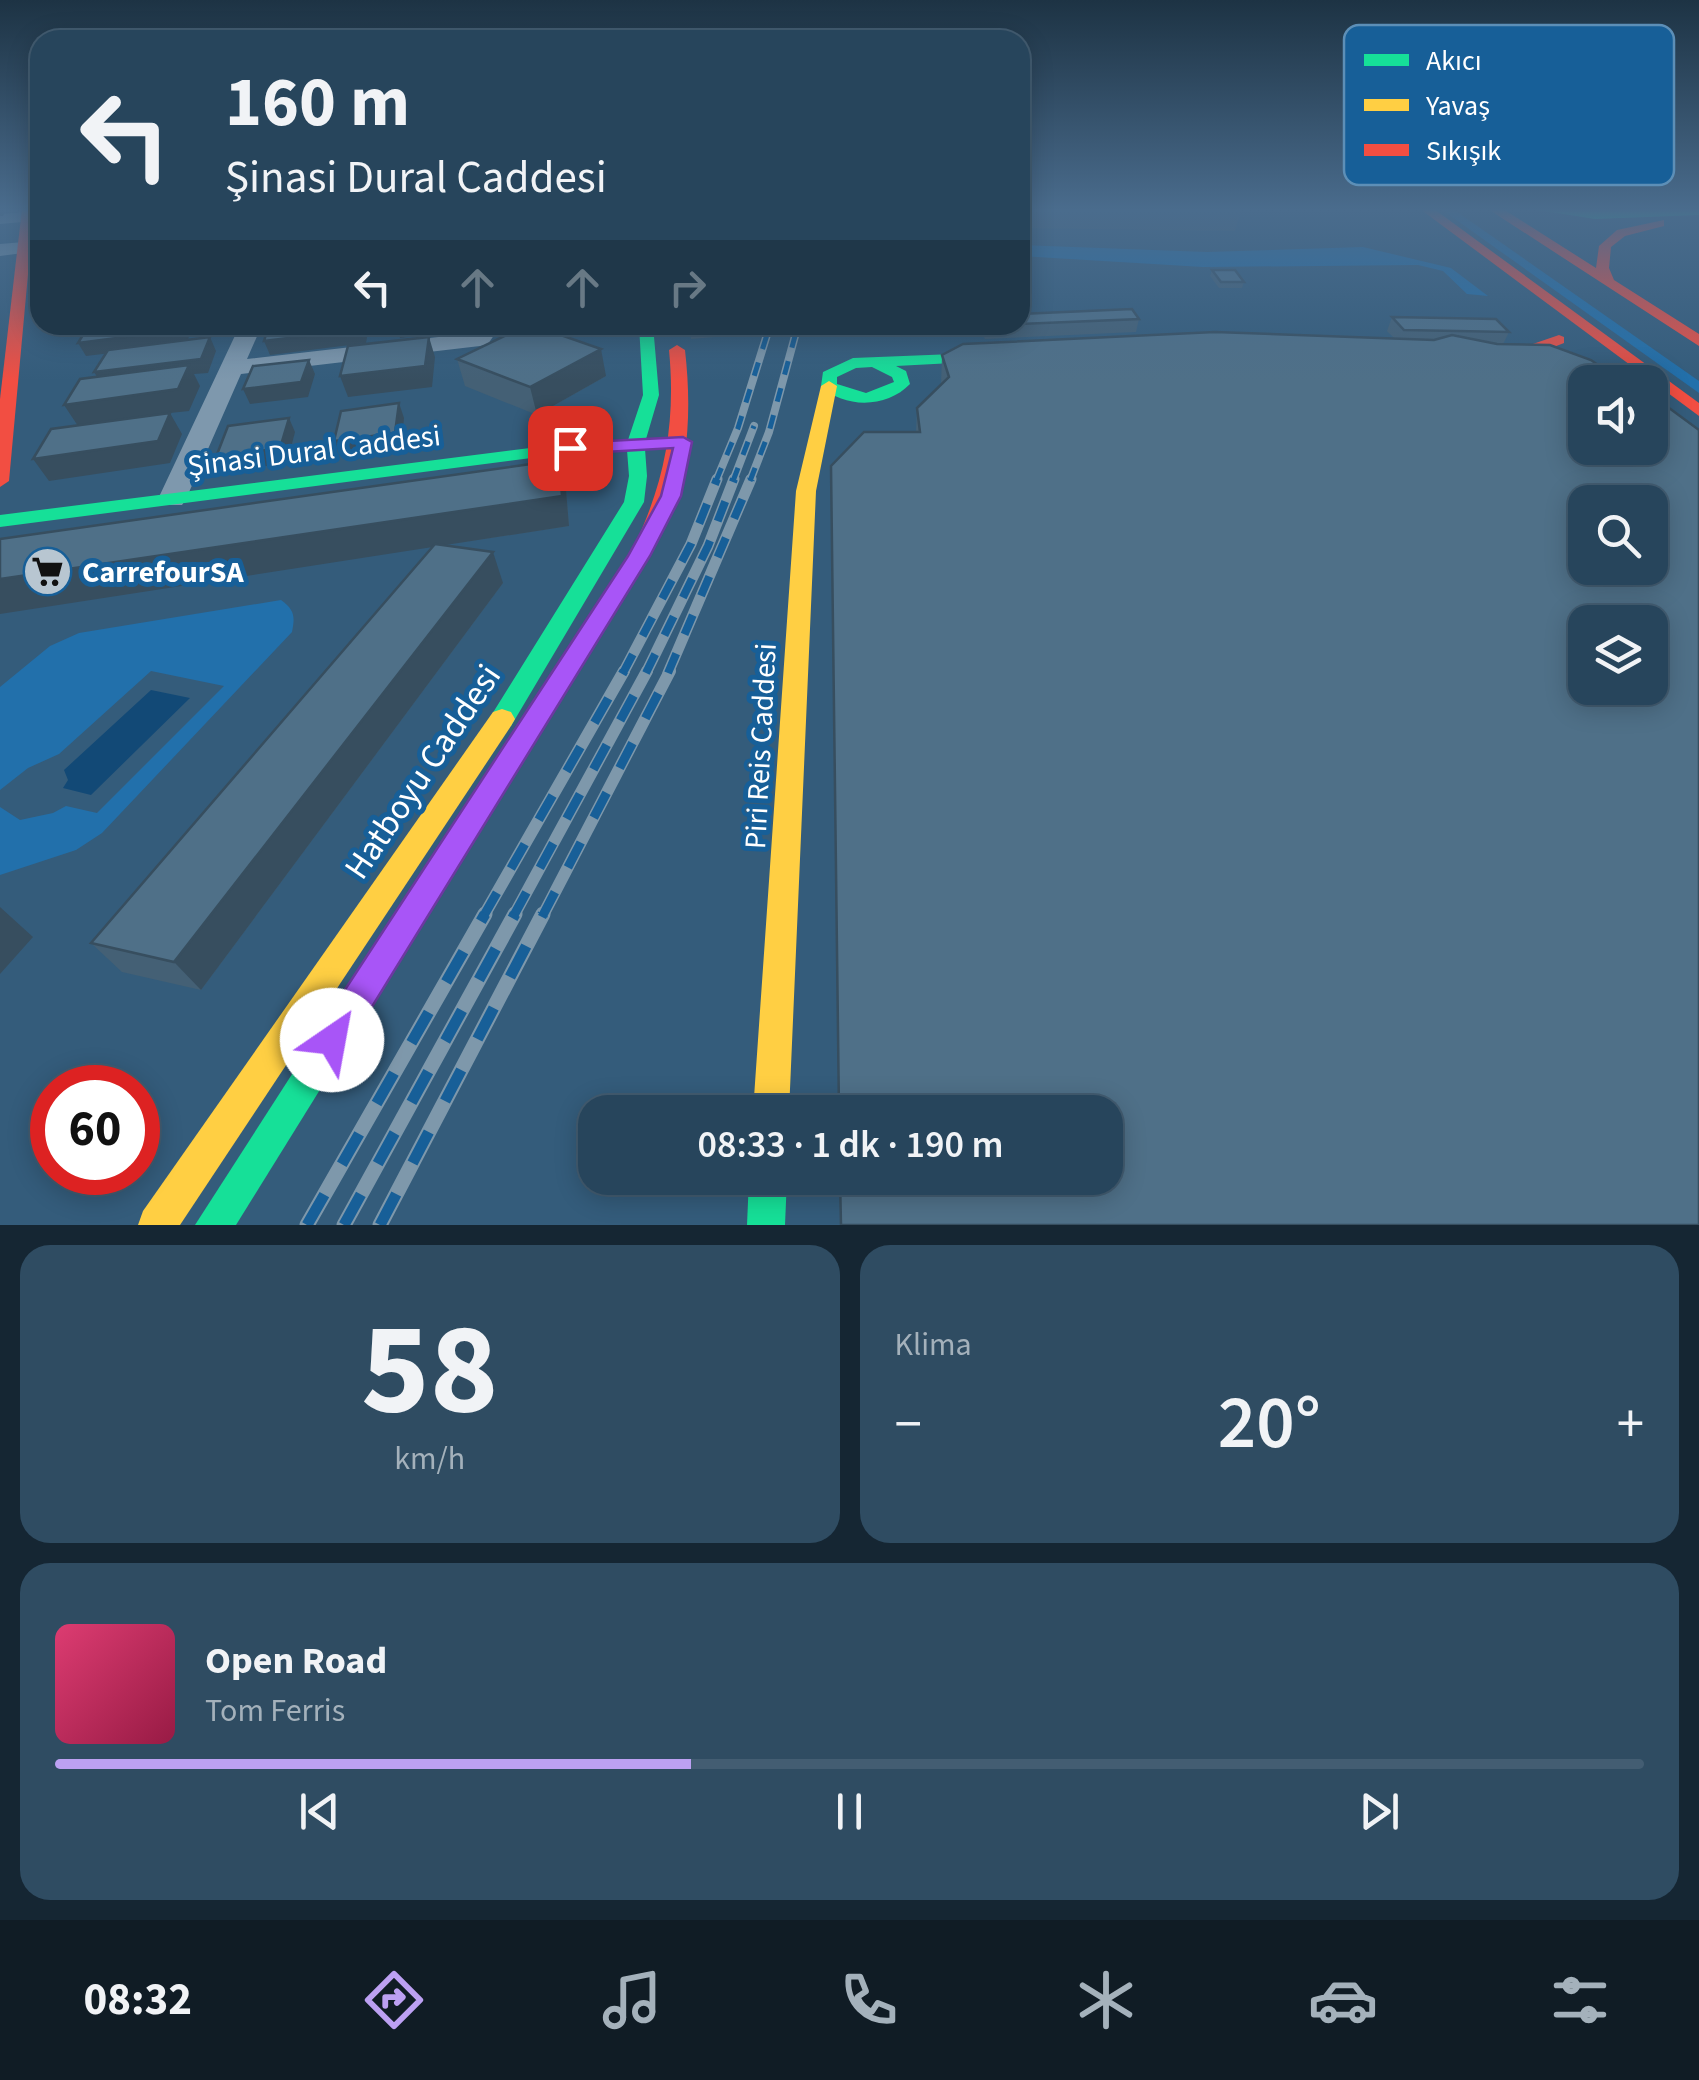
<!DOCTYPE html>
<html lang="tr">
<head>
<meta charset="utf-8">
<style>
  body { margin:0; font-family:"Source Sans 3",sans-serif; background:#2f4c62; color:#f1f3f6; height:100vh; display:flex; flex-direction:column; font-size:38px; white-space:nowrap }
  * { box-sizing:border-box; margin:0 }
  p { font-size:32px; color:#a4b1bb }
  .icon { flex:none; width:55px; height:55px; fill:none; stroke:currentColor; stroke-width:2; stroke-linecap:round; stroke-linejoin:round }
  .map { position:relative; height:1225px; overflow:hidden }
  .panel { display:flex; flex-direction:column; gap:20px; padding:20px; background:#152633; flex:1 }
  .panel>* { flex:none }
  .guide { position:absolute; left:30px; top:30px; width:1000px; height:305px; border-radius:30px; box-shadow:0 5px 25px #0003,0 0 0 2px #435d72; background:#27455c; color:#f1f3f6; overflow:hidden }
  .tools { position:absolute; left:1568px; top:365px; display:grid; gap:20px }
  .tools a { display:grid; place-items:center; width:100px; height:100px; border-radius:20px; background:#27455c; box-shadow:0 5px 25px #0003,0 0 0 2px #435d72; font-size:50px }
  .speed { position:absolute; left:30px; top:1065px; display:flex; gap:20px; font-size:50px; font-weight:700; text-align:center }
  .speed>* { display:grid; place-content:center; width:130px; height:130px; border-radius:50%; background:#27455c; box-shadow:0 5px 25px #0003,0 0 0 2px #435d72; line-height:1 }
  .speed .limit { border:15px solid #d22; background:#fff; color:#111 }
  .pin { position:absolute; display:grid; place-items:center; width:85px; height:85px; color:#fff; margin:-42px; border-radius:20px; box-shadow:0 5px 15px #0006 }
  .me { position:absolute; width:110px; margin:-55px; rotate:33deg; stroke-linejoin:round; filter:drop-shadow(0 0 8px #0008) }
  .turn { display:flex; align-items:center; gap:35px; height:210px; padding:0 30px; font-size:45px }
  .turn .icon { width:130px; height:130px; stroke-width:2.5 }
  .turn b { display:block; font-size:70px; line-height:85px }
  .lanes { display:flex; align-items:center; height:95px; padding:0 30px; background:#0003; justify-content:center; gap:50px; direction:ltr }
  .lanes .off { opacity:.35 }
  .big { font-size:75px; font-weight:600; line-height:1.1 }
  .panel .widget { flex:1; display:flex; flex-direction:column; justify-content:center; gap:15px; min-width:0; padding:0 35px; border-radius:30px; background:#2f4c62 }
  .panel .dial { align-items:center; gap:0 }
  .dial b { font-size:130px; line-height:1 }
  .song { display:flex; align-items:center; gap:30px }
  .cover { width:120px; height:120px; border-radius:15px; background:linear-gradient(135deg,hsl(340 70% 55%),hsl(340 70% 35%)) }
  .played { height:10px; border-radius:5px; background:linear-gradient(90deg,#bca0f2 40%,#435d72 40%) }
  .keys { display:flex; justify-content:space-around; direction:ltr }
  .heat { display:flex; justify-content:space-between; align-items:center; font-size:55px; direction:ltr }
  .panel .tiles { flex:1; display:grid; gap:20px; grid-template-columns:1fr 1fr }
  .widget:last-child { grid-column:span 2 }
  .trip { position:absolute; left:578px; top:1095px; width:545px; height:100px; border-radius:30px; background:#27455c; box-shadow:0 5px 25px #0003,0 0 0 2px #435d72; font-weight:600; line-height:100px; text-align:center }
  .menu { display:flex; height:160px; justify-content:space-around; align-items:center; background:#101c25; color:#a4b1bb }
  .menu .icon { width:70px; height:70px }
  .menu .active { color:#bca0f2 }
  .menu b { font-size:45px; color:#f1f3f6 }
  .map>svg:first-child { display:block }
</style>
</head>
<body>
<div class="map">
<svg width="1699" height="1225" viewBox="0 0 1699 1225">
  <rect width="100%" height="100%" fill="#345c7b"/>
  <g fill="#2270ab">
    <path d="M1441,209H1453L1699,381V393Z"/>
    <path d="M1020,245L1207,252L1363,247L1451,268L1488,296L1467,294L1443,271L1418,265L1203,267L1020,256Z"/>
    <path d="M281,600C295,610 295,617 292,632L102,833L76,850L0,875V807L20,820L53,813L66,806L97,813L224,686L151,671L59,754L28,768L0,790V687L50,646L79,633Z"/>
  </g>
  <path fill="#124976" d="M151,690L190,698L91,795L63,788L68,780L64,770Z"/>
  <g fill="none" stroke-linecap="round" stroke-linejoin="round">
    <g fill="#7e98ad" fill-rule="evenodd">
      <path d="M27,212L36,217L33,221L0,224V214Z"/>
      <path d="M24,242L31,244V252L0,256V244Z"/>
      <path d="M240,325H262L247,359L473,333L479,325H501L488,344L480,346L241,374L186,499L182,505H162L158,499Z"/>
    </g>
    <g fill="#16e098" fill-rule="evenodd">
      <path d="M1531,209H1699V215L1595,219Z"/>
      <path d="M639,325H653L659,395L646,439L683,437L692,442L683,447L645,449L647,476L644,502L511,726H493L489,719L624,502L629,476L627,450L570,453L0,527V515L570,443L628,440L643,395Z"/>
      <path d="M1004,352L1010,354V360L896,366L906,371L910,384C887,408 845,409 821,386L823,372L853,358ZM872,367L892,377L894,382L866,393L837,384V377L856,368Z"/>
      <path d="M428,876L439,880L443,889L439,898L236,1225H195L417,880Z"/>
      <path d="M749,1178H787L785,1225H747Z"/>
    </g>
    <g fill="#ffcf43" fill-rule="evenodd">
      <path d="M829,381L837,386L816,491L789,1112H753L796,491L821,386Z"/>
      <path d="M502,709L511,712L515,719L511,726L180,1225H138L143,1211L493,712Z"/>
    </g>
    <g fill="#f24e42" fill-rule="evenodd">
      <path d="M22,209H34L9,481L0,487V399Z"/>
      <path d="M1420,209H1434L1699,403V416Z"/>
      <path d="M1488,209H1503L1596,268L1599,246L1617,230L1664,220V226L1625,236L1611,247L1609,268L1614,280L1699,334V346Z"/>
      <path d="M1559,335L1564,337V343C1539,352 1502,374 1477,357L1485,352L1507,353Z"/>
      <path d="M677,345L685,350C693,420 688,491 650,553L643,554L633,548C665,483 676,422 669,350Z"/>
    </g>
    <defs>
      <g id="rail-far3">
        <path d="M716,481L738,428L770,325"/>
        <path d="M733,481L754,426"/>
        <path d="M750,481L769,432L798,325"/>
      </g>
      <g id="rail-far2">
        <path d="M623,673L691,544L717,479"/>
        <path d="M646,673L708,546L734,479"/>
        <path d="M668,673L751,479"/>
      </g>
      <g id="rail-far1">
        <path d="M483,917L624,671"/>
        <path d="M513,917L647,671"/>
        <path d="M542,917L670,671"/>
      </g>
      <g id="rail">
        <path d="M307,1225L485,914"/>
        <path d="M344,1225L515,914"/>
        <path d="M380,1225L543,914"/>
      </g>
    </defs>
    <use href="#rail-far3" stroke="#7e98ab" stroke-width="8"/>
    <use href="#rail-far2" stroke="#7e98ab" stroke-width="11"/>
    <use href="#rail-far1" stroke="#7e98ab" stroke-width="12"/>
    <use href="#rail" stroke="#7e98ab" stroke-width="15"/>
    <use href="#rail-far3" stroke="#175f98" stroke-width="5" stroke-dasharray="14" stroke-linecap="butt"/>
    <use href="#rail-far2" stroke="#175f98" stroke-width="8" stroke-dasharray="21" stroke-linecap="butt"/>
    <use href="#rail-far1" stroke="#175f98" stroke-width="9" stroke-dasharray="28" stroke-linecap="butt"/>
    <use href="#rail" stroke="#175f98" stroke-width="11" stroke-dasharray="35" stroke-linecap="butt"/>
  </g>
  <g fill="#446075">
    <path d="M1020,209H1241L1235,231L1020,228Z"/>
    <path d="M1212,270L1244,282L1242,288H1219L1210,276Z"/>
    <path d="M1020,314L1139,319L1136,332L985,339L980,329L981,325H1020Z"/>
    <path d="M1392,317L1509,332L1503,344L916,432L917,408L941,385L942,355L1394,338L1387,331Z"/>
    <path d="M516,325H589L590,334L565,336L606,376L537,415L465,386L457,359L517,330Z"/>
    <path d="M689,325H726L727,336L691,339Z"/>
    <path d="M559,460L566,490L569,526L443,545L503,583L201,990L122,972L91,943L433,547Z"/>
  </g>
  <g fill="#374e5f">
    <path d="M7,209L3,216H0V210Z"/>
    <path d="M182,325H194L186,344L86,356L78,343Z"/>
    <path d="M362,325H369L366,343L270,355L264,341Z"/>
    <path d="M396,325H449V332L400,338Z"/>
    <path d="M541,325H589L590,334L520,341L516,328Z"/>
    <path d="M210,337L216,351L208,373L194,374L200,386L189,411L170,413L182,434L170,463L49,481L33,459L78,426L64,405L103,386L94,372Z"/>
    <path d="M429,337L435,357L432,387L348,397L340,376Z"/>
    <path d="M601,349L606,376L537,415L530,387Z"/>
    <path d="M309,360L315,374L308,397L250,404L243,389Z"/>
    <path d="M399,403L404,418L401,448L341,456L334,441Z"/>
    <path d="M289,418L295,432L287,463L224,472L216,457Z"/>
    <path d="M559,460L566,490L569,526L0,614V579Z"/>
    <path d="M493,552L503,583L201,990L174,962Z"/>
    <path d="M0,907L33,937L0,974Z"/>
  </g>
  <g fill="#4f7088" stroke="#374e5f" stroke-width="2.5" fill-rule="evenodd">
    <path d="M1212,270H1235L1244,282H1221Z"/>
    <path d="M1132,309L1139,319L1020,324V314Z"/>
    <path d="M1392,317L1496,319L1509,332L1404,330Z"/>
    <path d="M89,325H182L179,330L78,343Z"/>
    <path d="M269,325H362L361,329L264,341Z"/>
    <path d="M527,325H532L601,349L530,387L457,359Z"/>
    <path d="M1215,332L1434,340L1452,335L1497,344L1550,345L1591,360L1622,382H1585V448H1650V403L1653,405H1665L1699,430V1225H841L840,1178H1105V1112H839L831,466L864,432H920L917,408L949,377L942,355L963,344ZM1585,502H1650V568H1585ZM1585,622H1650V688H1585Z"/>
    <path d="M210,337L201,359L94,372L108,350Z"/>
    <path d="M429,337L425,366L340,376L348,346Z"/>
    <path d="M309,360L301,382L243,389L253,366Z"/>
    <path d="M189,365L178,389L64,405L80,379Z"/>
    <path d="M399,403L395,433L334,441L341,411Z"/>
    <path d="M170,413L158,441L33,459L51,429Z"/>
    <path d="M289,418L280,448L216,457L228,426Z"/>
    <path d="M559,460L562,496L0,579V539Z"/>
    <path d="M435,544L493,552L174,962L91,943Z"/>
  </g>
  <linearGradient id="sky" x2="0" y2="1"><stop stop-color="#1d3344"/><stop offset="0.55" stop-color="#4a6c8d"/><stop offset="1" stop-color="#4a6c8d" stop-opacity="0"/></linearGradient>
  <rect width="1699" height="381" fill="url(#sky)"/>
  <path fill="#a855f7" stroke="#6d37a1" stroke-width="2.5" d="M683,437L692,442L681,496L650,556L344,1052L332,1057L320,1052L315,1040L320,1028L628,556L661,496L673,448L570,454L561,448L570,443Z"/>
  <defs>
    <symbol id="supermarket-disc" viewBox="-11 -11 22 22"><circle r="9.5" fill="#b8c6d1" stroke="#175f98"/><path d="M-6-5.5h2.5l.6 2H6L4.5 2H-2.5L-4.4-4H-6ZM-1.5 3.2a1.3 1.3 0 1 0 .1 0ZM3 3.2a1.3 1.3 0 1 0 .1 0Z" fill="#111"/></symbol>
  </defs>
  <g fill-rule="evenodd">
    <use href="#supermarket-disc" x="20" y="544" width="55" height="55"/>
  </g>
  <g text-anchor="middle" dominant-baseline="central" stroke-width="10" stroke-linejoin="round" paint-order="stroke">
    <g font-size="30" fill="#fff" stroke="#175f98">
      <text transform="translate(314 451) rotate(-7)">Şinasi Dural Caddesi</text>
      <text transform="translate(761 746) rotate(-87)">Piri Reis Caddesi</text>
    </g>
    <g font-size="30" font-weight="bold" fill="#fff" stroke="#175f98" text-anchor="start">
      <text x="82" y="572">CarrefourSA</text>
    </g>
    <g font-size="35" fill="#fff" stroke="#175f98">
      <text transform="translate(423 772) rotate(-56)">Hatboyu Caddesi</text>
    </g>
  </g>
  <rect x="1344" y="25" width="330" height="160" rx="15" fill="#175f98" stroke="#5d8fb7" stroke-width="2.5"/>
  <rect x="1364" y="54" width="45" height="12" fill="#16e098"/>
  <rect x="1364" y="99" width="45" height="12" fill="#ffcf43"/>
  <rect x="1364" y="144" width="45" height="12" fill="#f24e42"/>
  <g font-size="28" fill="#fff">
    <text x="1426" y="70">Akıcı</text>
    <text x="1426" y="115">Yavaş</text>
    <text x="1426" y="160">Sıkışık</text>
  </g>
</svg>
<div class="tools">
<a><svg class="icon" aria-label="sound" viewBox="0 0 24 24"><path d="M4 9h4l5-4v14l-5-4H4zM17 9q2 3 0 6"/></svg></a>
<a><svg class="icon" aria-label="search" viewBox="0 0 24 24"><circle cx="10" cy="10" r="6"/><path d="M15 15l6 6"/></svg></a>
<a><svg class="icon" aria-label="layers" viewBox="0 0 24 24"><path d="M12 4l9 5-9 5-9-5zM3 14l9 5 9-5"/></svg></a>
</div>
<div class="speed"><div class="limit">60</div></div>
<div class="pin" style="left:570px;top:448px;background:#d93025"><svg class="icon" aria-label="arrive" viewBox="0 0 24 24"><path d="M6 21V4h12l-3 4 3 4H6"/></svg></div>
<svg class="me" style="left:332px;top:1040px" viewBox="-20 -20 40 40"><circle r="19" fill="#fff"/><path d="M0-13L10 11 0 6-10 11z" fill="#a855f7"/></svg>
<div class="trip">08:33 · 1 dk · 190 m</div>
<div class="guide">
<div class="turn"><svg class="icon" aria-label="left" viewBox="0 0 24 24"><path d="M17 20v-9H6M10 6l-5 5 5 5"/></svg><div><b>160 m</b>Şinasi Dural Caddesi</div></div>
<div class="lanes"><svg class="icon" aria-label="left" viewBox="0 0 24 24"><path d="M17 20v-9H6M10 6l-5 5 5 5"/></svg><svg class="icon off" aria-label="ahead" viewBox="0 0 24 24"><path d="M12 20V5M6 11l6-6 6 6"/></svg><svg class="icon off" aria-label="ahead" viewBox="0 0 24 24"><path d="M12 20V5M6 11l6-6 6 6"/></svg><svg class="icon off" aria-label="right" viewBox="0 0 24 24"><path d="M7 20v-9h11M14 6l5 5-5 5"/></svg></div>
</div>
</div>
<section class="panel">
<div class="tiles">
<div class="widget dial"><b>58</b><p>km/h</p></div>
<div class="widget"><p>Klima</p>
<div class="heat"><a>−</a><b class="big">20°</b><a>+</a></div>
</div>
<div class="widget">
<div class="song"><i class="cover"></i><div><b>Open Road</b><p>Tom Ferris</p></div></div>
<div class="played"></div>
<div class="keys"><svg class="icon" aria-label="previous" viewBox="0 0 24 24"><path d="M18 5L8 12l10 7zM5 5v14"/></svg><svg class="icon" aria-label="pause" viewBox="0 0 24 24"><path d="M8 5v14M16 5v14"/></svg><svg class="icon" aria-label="next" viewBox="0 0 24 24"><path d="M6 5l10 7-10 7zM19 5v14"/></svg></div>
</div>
</div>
</section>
<nav class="menu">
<b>08:32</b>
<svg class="icon active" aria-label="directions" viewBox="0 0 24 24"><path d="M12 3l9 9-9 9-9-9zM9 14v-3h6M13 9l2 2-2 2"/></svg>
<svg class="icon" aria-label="music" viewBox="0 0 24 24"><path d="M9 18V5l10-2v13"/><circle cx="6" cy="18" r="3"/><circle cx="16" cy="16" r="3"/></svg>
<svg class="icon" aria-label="phone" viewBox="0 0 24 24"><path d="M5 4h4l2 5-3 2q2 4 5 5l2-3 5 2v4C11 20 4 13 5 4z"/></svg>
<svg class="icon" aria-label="climate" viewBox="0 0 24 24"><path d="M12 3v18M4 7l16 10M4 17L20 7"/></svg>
<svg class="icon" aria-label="car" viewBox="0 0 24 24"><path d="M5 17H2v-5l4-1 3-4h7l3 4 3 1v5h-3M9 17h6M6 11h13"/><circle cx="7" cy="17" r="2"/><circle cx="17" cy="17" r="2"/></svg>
<svg class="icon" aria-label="filters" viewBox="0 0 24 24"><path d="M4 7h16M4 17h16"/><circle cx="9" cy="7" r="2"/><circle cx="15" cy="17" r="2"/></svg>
</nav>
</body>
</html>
